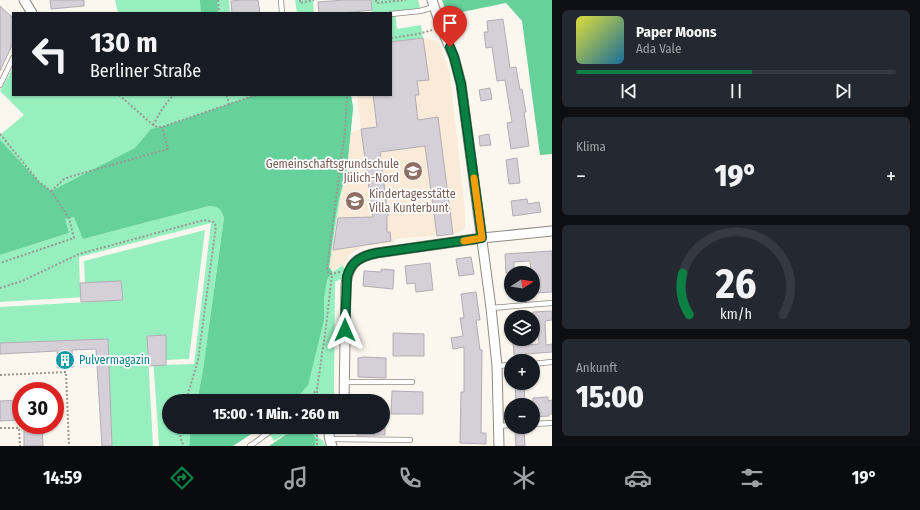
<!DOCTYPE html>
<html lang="de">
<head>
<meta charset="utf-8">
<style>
  body { margin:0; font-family:"Fira Sans Condensed",sans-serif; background:#242831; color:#f1f3f6; height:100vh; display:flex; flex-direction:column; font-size:15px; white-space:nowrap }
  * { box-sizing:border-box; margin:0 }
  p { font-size:13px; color:#9ea1a6 }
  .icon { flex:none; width:22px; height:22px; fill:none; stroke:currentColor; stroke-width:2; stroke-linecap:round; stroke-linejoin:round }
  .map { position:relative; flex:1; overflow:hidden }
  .panel { display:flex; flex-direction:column; gap:10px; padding:10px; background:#0d0f14; width:368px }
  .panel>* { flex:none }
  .hud { position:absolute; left:12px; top:12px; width:380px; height:84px; border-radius:0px; box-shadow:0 1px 3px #0004; background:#171b24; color:#f1f3f6; overflow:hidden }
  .needle { width:26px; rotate:78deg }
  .tools { position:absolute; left:504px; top:266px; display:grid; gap:8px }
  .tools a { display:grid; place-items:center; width:36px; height:36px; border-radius:50%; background:#171b24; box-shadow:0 1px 3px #0004; font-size:20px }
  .speed { position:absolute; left:12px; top:382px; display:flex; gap:8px; font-size:20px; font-weight:700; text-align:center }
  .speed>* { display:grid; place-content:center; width:52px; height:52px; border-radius:50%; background:#171b24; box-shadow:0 1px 3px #0004; line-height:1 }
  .speed .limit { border:6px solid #d22; background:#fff; color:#111 }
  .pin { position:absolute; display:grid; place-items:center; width:34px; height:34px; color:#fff; margin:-41px -17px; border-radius:50% 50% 50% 0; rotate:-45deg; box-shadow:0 0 4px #0007 }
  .pin .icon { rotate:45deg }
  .me { position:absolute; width:44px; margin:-22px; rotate:0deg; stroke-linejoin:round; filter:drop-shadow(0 0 3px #0008) }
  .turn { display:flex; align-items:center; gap:14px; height:84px; padding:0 12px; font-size:18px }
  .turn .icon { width:52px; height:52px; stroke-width:2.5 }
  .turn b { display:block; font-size:28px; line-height:34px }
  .big { font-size:30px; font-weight:800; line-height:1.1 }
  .panel .widget { flex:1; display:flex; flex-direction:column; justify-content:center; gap:6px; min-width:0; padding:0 14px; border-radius:6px; background:#242831 }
  .panel .dial { align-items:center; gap:0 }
  .dial svg { height:104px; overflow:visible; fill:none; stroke:#363941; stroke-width:7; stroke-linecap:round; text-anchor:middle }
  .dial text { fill:#f1f3f6; stroke:none }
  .song { display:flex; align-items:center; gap:12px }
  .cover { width:48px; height:48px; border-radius:6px; background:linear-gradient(135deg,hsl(60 70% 55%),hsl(200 70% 35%)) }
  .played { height:4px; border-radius:2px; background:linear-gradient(90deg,#0b8043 55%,#363941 55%) }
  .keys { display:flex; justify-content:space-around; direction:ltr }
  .heat { display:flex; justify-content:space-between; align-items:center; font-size:22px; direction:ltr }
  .trip { position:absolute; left:162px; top:394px; width:228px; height:40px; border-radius:20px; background:#171b24; box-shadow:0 1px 3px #0004; font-weight:800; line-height:40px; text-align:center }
  .tab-bar { display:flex; height:64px; justify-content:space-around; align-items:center; background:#090b0e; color:#9ea1a6 }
  .tab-bar .icon { width:28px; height:28px }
  .tab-bar .active { color:#0b8043 }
  .tab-bar b { font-size:18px; color:#f1f3f6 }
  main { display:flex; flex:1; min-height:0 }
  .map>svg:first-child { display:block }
</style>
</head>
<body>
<main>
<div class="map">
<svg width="552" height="446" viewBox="0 0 552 446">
  <rect width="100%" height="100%" fill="#fbf7ee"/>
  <path fill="#f9ebd8" d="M423,38L439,41L450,74L465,212V228L461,231L453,234L395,239L394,242L361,247L349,255L344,266L343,265L338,267L332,272L329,267L342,186L346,178L351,132L361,129L357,95H391V42Z"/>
  <g fill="#97efc0">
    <path d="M115,0H229L230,13H118Z"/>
    <path d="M295,0H315L313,2L314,13H297Z"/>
    <path d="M371,0H418L420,8L395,12L397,29L421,25L423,38L391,42V13H372Z"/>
    <path d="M13,68V95H282L83,239L209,206C218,206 221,209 224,218L203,370L197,401H169V427H191L189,446H159L152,341L161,340V365L194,364L211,223L79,257L80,289L117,287V295L0,302V255L69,233L0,150V135L24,115L0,91Z"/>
    <path d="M351,95L353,108L346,178L342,186L329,267L333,272L343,265L345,271L343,278L335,282L334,394L340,398L341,401H282Z"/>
    <path d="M205,230L189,359L166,360V335L147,336L153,446H112L108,339L0,343V307L123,300L121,281L85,283L84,261Z"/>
    <path d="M265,427H318V437L322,440L326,446H298L289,435H284L274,441Z"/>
  </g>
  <g fill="#66d19b">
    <path d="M200,0H217L218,13H201Z"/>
    <path d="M442,0H552V154L540,155L522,21L506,3L447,15Z"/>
    <path d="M255,95H351L353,108L346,178C335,200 333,242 329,267L332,272L327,280L324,297V320L308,385L294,401H197L203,370L224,218C221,209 218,206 209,206L83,239L74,217L65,219L69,233L0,255V140L39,182L51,191L135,148L151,129L162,127Z"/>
    <path d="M191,427H262L233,446H189Z"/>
    <path d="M294,429L312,433L316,439L315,446H269Z"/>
  </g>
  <g fill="#d5cfd7" stroke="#b2adb4">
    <path d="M50,0H84V6L51,9Z"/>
    <path d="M241,0H258L260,13H232L231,1Z"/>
    <path d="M344,0H371L372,10L343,13H319L318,2Z"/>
    <path d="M0,6L13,18V43L0,71Z"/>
    <path d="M503,19L510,68L516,67L520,90L522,89L526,112H524L529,146L511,149L507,123L512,122L505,80L497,81L492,47L486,48L484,32H488L487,21Z"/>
    <path d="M423,38L429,80L417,81L419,95H415L418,120L438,117L453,234L437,236L425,146L380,152L388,216H387V232H390L391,241L333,250L338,218L373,217L361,129L377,127L373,95H391V42Z"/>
    <path d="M490,88L492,99L481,101L479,90Z"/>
    <path d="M489,134L491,145L480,146L479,136Z"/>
    <path d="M517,158L520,183L509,184L506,160Z"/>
    <path d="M527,199L528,204L539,202L541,212L513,216L511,201Z"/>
    <path d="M552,251V292L533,293V273H531L530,261L514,262V273H506L505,254Z"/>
    <path d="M471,257L474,274L459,276L456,259Z"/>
    <path d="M430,263L433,290L416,292L415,283L407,284L405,266Z"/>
    <path d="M381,269L394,270L393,289L363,286L364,271L381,272Z"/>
    <path d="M121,281L123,300L81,302L80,283Z"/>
    <path d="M476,292L480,320H476L480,350H482L481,433H486V444L460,443L461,392H464V347L453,349L451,338L463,336L460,318H464L461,294Z"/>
    <path d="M552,311V320L545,321L546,345L552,344V352L514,355L513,339H522L523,345L539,344L537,321L533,322V312Z"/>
    <path d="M393,333L424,334V356H393Z"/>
    <path d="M166,335V365L149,366L147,336Z"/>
    <path d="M108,339L112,446H102L96,349L72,350L73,367L58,368L57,351L0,354V343Z"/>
    <path d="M364,357L386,358V378L358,377V358Z"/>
    <path d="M515,383H524L525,405H516Z"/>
    <path d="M392,391L423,392V414H391Z"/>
    <path d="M548,397V401L552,400V414H549V416L533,417V398Z"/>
    <path d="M21,400V420L0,421V401Z"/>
    <path d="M24,425H42L43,446H24Z"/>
    <rect x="357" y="427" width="28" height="8"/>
    <path d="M524,428L525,446H516L515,429Z"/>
  </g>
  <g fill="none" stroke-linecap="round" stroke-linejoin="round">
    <defs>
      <g id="lane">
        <path d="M281,0L282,13"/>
        <path d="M391,14L420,11L434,7"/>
        <path d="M0,85L13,58"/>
        <path d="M491,308L552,303"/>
        <path d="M533,364L552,362"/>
        <path d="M497,366L511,365"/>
        <path d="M344,382H412"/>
        <path d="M533,424L552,423"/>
        <path d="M499,426L511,425"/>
        <path d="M329,439L410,440"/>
        <path d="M250,446C258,441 265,434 273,430C288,423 313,430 329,431"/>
      </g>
      <g id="street">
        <path d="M24,0L32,13"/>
        <path d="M432,0L441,27L454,57L461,84L491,308L497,366L499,446"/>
        <path d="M344,401L346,284C349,263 357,257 377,253L482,238L552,231"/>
        <path d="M331,427C328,434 329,439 332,446"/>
      </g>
    </defs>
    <use href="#lane" stroke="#8e8b83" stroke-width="6"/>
    <use href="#street" stroke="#8e8b83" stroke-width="11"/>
    <g stroke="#9a9791" stroke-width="2" stroke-dasharray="2 2" stroke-linecap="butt">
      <path d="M218,0L219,13"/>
      <path d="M300,0V3L314,0"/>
      <path d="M376,0V3L406,0"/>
      <path d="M391,38L418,34L432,30"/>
      <path d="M119,95L153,125L157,127H162L256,95"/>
      <path d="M227,95L229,104"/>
      <path d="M153,125C159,114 165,103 174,95"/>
      <path d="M0,134L39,182L51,191L69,218L74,238L0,263"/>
      <path d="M51,191L63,180L69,177L168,149L162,127"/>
      <path d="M340,272L332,274L328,273L327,268L345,131L347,95"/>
      <path d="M0,288L22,281L79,254L204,220L214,222L216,226L198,360L186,401"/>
      <path d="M0,375L66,372L69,446"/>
      <path d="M305,401L317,390"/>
      <path d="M317,401V389L326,327L332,274"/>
      <path d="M181,427C180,435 180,439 184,446"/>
      <path d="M0,428H19L20,446"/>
      <path d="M317,435V446"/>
    </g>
    <use href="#lane" stroke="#fff" stroke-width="4.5"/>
    <use href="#street" stroke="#fff" stroke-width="9"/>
  </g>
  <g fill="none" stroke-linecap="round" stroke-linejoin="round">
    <defs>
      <path id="route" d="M345,330L347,277C351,261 362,256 377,253L482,238L461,84L454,57L450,47"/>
    </defs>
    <use href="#route" stroke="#07532c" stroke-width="10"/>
    <use href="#route" stroke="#0b8043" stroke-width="7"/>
    <path stroke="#f59e0b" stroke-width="7" d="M464,241L482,238L474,178"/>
  </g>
  <defs>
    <symbol id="school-disc" viewBox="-11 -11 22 22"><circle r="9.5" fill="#8d6e63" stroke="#fff"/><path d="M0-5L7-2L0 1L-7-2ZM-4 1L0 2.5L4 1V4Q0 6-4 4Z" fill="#fff"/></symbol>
    <symbol id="building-disc" viewBox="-11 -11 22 22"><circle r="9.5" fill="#0f9aa8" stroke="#fff"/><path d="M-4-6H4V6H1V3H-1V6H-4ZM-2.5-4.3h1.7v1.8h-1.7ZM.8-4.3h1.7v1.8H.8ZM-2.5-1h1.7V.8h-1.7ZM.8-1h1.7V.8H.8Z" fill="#fff"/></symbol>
  </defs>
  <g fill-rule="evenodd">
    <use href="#school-disc" x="402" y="160" width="22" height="22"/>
    <use href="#school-disc" x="344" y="190" width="22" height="22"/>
    <use href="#building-disc" x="54" y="349" width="22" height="22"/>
  </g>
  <g text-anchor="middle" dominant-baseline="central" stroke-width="3.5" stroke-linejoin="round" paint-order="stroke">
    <g font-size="12" fill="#785e54" stroke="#fff" text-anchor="end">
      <text x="399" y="164">Gemeinschaftsgrundschule<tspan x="399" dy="14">Jülich-Nord</tspan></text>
      <text x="369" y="194" text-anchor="start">Kindertagesstätte<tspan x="369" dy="14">Villa Kunterbunt</tspan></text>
    </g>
    <g font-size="12" fill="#0d838f" stroke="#fff" text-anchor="start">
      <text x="79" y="360">Pulvermagazin</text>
    </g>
  </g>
</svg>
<div class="tools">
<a><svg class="needle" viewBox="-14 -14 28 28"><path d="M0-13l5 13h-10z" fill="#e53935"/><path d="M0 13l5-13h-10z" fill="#9ea1a6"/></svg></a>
<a><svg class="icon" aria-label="layers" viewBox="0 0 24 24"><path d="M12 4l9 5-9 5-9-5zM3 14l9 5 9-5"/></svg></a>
<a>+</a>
<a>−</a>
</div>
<div class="speed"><div class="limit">30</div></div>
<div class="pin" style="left:450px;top:47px;background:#d93025"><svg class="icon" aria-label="arrive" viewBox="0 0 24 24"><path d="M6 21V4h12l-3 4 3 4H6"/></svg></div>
<svg class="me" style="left:345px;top:330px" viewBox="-20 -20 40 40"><path d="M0-17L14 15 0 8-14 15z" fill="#0b8043" stroke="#fff" stroke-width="4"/></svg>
<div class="trip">15:00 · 1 Min. · 260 m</div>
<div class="hud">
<div class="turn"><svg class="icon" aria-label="left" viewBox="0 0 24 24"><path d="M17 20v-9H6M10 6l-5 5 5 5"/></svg><div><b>130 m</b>Berliner Straße</div></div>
</div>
</div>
<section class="panel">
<div class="widget">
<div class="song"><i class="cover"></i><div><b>Paper Moons</b><p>Ada Vale</p></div></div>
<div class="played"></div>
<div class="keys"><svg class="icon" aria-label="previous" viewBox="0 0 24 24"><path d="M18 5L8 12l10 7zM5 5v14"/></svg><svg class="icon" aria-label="pause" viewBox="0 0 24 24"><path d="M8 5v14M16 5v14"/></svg><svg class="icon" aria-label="next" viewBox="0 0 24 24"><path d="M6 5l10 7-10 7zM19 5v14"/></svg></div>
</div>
<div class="widget"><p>Klima</p>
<div class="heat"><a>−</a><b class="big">19°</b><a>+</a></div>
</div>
<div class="widget dial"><svg viewBox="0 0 100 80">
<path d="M14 69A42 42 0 1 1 86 69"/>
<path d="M14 69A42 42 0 0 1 9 37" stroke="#0b8043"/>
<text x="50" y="56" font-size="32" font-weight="700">26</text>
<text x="50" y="72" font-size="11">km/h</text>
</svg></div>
<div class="widget"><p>Ankunft</p><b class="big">15:00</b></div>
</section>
</main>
<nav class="tab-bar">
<b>14:59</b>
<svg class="icon active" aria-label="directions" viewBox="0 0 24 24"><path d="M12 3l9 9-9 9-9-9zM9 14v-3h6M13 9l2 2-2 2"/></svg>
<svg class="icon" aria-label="music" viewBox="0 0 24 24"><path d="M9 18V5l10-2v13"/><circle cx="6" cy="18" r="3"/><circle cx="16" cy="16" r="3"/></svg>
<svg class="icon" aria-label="phone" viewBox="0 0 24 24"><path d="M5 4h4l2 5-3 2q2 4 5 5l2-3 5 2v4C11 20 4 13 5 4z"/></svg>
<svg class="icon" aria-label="climate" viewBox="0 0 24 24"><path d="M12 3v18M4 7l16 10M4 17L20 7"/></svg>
<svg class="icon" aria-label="car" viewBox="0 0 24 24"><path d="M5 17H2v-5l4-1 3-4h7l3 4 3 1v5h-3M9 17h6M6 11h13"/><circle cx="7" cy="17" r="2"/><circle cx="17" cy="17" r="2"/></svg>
<svg class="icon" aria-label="filters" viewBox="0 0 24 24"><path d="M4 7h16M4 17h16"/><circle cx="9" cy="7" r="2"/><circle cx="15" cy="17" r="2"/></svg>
<b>19°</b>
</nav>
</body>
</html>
